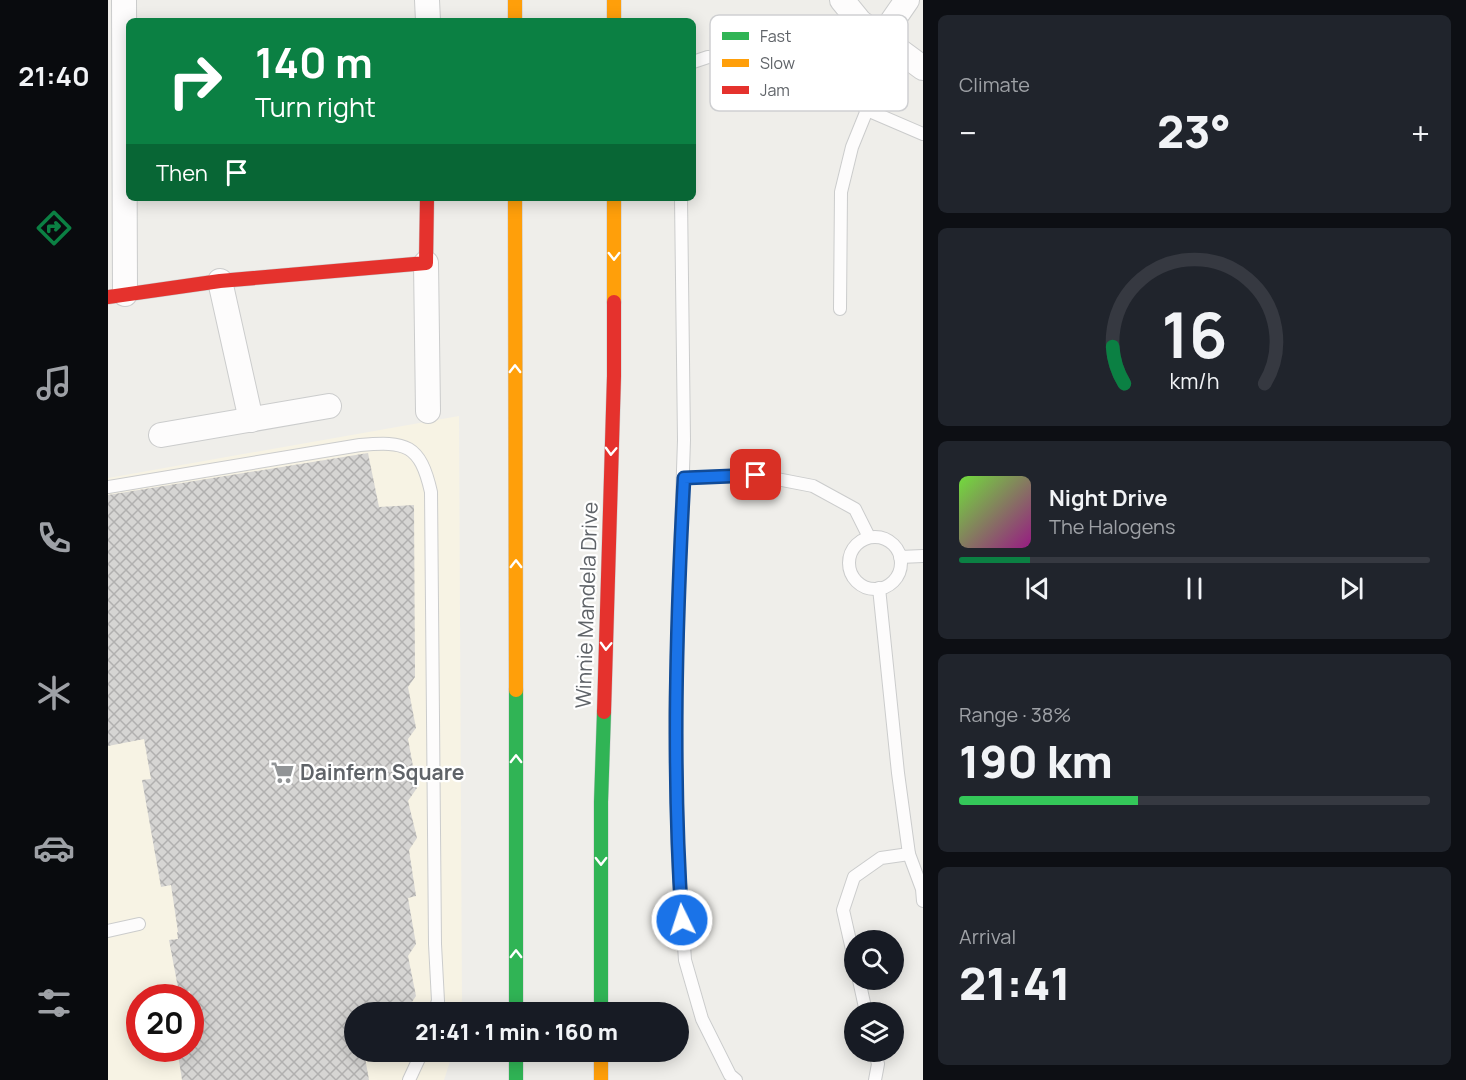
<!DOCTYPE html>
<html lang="en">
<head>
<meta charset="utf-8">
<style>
  body { margin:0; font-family:Manrope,sans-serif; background:#20242c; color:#f1f3f6; height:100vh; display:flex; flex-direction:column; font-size:22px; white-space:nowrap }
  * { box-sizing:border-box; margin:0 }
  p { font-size:20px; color:#9ea1a6 }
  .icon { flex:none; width:33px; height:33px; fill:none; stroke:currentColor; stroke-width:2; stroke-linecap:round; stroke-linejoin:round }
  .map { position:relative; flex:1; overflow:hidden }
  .side { display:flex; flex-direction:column; gap:15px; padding:15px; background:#0d0f14; width:543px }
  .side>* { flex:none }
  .hud { position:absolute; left:18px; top:18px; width:570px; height:183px; border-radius:9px; box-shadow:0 3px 15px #0003; background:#0b8043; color:#fff; overflow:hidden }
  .controls { position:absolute; left:736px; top:930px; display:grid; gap:12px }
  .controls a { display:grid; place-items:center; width:60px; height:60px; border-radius:50%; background:#171b24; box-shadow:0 3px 15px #0003; font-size:30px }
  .speed { position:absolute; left:18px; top:984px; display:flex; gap:12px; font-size:30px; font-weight:700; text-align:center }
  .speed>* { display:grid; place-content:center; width:78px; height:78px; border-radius:50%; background:#171b24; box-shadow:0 3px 15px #0003; line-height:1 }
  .speed .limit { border:9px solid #d22; background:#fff; color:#111 }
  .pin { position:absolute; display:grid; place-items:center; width:51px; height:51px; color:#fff; margin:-26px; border-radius:12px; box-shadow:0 3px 9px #0006 }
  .me { position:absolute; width:66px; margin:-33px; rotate:356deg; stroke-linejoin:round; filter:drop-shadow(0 0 4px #0008) }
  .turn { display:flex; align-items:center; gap:21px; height:126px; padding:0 30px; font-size:27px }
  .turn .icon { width:78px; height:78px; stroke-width:2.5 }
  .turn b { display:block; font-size:42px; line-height:51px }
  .then { display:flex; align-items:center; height:57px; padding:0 30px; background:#0003; gap:12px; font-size:22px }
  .big { font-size:45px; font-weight:800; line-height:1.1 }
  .side .tile { flex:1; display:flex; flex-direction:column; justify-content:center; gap:9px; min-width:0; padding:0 21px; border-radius:9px; background:#20242c }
  .side .dial { align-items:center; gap:0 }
  .dial svg { height:156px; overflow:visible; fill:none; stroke:#363941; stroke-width:7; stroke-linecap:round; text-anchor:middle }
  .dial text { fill:#f1f3f6; stroke:none }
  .song { display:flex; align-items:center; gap:18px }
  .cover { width:72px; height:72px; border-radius:9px; background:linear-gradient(135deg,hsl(100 70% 55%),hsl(310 70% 35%)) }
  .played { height:6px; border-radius:3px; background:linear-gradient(90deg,#0b8043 15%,#363941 15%) }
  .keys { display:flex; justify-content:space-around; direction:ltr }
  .heat { display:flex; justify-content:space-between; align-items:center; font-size:33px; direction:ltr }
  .charge { height:9px; border-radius:4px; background:linear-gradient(90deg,#34c759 38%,#363941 0) }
  .trip { position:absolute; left:236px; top:1002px; width:345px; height:60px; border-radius:30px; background:#171b24; box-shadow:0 3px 15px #0003; font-weight:800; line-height:60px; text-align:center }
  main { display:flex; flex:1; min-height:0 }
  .menu { display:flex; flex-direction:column; width:108px; justify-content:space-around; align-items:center; background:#090b0e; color:#9ea1a6 }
  .menu .icon { width:42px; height:42px }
  .menu .on { color:#0b8043 }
  .menu b { font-size:27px; color:#f1f3f6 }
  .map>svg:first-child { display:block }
</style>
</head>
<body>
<main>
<nav class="menu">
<b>21:40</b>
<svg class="icon on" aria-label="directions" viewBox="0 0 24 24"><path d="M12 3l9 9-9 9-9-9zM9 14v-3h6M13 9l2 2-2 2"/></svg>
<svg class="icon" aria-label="music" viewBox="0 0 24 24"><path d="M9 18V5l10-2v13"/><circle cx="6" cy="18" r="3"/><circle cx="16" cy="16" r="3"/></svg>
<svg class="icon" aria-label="phone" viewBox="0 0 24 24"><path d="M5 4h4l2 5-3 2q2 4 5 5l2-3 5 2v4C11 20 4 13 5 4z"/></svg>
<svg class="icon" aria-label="climate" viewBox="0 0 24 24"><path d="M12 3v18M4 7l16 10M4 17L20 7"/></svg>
<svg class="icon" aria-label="car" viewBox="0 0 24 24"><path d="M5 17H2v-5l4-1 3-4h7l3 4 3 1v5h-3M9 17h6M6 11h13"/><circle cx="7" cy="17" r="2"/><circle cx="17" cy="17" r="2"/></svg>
<svg class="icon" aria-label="filters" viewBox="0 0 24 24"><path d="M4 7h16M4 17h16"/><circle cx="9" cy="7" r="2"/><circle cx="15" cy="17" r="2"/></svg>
</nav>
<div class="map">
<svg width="815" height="1080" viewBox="0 0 815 1080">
  <defs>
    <pattern id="building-cross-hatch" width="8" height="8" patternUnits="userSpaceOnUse" patternTransform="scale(1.5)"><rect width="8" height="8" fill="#d6d5d3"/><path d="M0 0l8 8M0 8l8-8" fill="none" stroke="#b1b0af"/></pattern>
  </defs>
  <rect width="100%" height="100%" fill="#efeeea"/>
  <path fill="#f7f3e4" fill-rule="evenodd" d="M351,416L354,1012H246V1052H345L336,1080H0V478ZM32,998H82V1048H32Z"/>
  <path fill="url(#building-cross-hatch)" d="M260,453L271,507L306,505L307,677L300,687L308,728L300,739L309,788L300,801L309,838L301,850L308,896L300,898L308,944L300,956L308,996L300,1008L276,1012H246V1052H256L261,1080H74L69,1048H82V1024L88,1022L82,991L71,993L61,940L70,939L69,932H70L63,885L53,887L34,780L43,779L36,739L0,746V495Z"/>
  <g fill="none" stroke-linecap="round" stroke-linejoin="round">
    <defs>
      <g id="lane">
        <path d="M585,62L600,57L696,53L759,110L815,134"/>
        <path d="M573,198L576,440L567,712L570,860L577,960L594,1019L622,1075L628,1080"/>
        <path d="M732,309L733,192L744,147L759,110"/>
        <path d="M576,478L648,475L705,486L747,509L761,537"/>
        <path d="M0,487L252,445C298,441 312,444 323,492L327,944L330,1001L326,1012"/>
        <circle cx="767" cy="563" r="26"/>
        <path d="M792,557L815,556"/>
        <path d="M771,588L790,773L801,854L814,889L815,901"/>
        <path d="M0,931L31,924"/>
        <path d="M747,963L735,910L746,877L773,858L801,854"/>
        <path d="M751,980L758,1012"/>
        <path d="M767,1052L770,1064L767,1080"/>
        <path d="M301,1080L314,1052"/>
      </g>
      <g id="street">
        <path d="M16,0L17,294"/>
        <path d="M319,0L320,21"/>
        <path d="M734,0L752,22L815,68"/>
        <path d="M772,39L799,0"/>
        <path d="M318,263L320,411"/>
        <path d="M112,281L143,420"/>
        <path d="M53,435L221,406"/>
      </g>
      <g id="fast">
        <path d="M408,690V1012"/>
        <path d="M493,1012V802L496,712"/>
        <path d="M408,1052V1080"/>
      </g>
      <g id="slow">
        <path d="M407,0V21"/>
        <path d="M506,0V21"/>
        <path d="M407,198L408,690"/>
        <path d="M506,198V302"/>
        <path d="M493,1052V1080"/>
      </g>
      <g id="jam">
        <path d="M0,297L112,281L318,263L319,198"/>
        <path d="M496,712L506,376V302"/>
      </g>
    </defs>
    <use href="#lane" stroke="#cbcccc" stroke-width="14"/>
    <use href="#street" stroke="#cbcccc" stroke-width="26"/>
    <use href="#fast" stroke="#cacacb" stroke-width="15"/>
    <use href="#slow" stroke="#cacacb" stroke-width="15"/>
    <use href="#jam" stroke="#cacacb" stroke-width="15"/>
    <use href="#lane" stroke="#fdfcfc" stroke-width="12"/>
    <use href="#street" stroke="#fdfcfc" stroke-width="24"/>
    <use href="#fast" stroke="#30b455" stroke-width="14"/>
    <use href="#slow" stroke="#ff9f0a" stroke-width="14"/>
    <use href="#jam" stroke="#e5322d" stroke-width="14"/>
  </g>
  <defs><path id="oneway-chevron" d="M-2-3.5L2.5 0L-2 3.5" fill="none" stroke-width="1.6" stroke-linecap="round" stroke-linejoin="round" transform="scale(1.5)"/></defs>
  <g stroke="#fff">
    <use href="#oneway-chevron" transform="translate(506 256) rotate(90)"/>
    <use href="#oneway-chevron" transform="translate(407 369) rotate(-90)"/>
    <use href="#oneway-chevron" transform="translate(503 451) rotate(92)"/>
    <use href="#oneway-chevron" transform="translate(408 564) rotate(-90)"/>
    <use href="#oneway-chevron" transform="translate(498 646) rotate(92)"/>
    <use href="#oneway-chevron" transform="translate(408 759) rotate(-90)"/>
    <use href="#oneway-chevron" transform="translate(493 861) rotate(90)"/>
    <use href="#oneway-chevron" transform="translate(408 954) rotate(-90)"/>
  </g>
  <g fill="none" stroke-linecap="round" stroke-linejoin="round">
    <defs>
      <path id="route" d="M574,920C564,773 568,626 576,478L648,475"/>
    </defs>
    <use href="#route" stroke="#114b97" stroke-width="15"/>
    <use href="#route" stroke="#1a73e8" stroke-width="10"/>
  </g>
  <defs>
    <symbol id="supermarket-bare" viewBox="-9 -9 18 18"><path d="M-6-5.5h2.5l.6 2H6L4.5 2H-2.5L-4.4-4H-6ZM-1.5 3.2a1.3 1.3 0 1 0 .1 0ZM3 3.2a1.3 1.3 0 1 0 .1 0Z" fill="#919496" stroke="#fff" stroke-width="2.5" paint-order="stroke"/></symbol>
  </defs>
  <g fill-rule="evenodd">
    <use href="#supermarket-bare" x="158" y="756" width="33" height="33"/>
  </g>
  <g text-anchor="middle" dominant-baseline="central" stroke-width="4.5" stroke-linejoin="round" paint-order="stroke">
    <g font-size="21" fill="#5f6368" stroke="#fff">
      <text transform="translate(478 605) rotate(-88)">Winnie Mandela Drive</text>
    </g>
    <g font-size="21" font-weight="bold" fill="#5f6368" stroke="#fff" text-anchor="start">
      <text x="192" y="772">Dainfern Square</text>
    </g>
  </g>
  <rect x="602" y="15" width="198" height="96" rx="9" fill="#fff" stroke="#cfd0d2" stroke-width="1.5"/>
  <rect x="614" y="32" width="27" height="8" fill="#30b455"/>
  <rect x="614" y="59" width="27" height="8" fill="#ff9f0a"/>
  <rect x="614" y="86" width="27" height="8" fill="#e5322d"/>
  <g font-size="16" fill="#5f6368">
    <text x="652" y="42">Fast</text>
    <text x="652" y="69">Slow</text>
    <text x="652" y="96">Jam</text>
  </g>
</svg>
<div class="controls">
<a><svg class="icon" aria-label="search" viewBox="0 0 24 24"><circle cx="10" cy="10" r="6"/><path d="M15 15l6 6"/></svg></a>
<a><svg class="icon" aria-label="layers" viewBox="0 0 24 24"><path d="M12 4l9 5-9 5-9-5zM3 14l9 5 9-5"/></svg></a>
</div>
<div class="speed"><div class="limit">20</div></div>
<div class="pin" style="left:648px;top:475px;background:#d93025"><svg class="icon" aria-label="arrive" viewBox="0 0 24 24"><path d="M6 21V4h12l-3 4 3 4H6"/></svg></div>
<svg class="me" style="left:574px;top:920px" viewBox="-20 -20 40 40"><circle r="17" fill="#1a73e8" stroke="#fff" stroke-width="3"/><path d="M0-11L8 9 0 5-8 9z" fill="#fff"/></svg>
<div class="trip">21:41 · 1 min · 160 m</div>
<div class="hud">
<div class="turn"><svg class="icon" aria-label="right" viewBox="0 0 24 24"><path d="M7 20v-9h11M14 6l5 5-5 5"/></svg><div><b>140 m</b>Turn right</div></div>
<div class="then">Then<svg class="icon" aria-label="arrive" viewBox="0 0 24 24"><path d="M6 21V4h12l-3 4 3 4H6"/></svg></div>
</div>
</div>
<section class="side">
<div class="tile"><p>Climate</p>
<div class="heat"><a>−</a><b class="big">23°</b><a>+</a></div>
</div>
<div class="tile dial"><svg viewBox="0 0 100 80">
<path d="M14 69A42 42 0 1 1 86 69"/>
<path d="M14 69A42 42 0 0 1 8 50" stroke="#0b8043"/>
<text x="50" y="56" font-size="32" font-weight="700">16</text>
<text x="50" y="72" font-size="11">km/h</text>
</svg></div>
<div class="tile">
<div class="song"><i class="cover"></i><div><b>Night Drive</b><p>The Halogens</p></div></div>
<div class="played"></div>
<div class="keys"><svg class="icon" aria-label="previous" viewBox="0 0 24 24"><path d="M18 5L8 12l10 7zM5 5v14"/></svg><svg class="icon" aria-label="pause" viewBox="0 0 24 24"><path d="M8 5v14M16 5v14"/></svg><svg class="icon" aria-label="next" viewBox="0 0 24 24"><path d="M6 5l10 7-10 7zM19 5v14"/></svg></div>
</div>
<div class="tile"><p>Range · 38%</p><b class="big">190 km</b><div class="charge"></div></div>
<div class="tile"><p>Arrival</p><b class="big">21:41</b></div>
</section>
</main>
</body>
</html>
